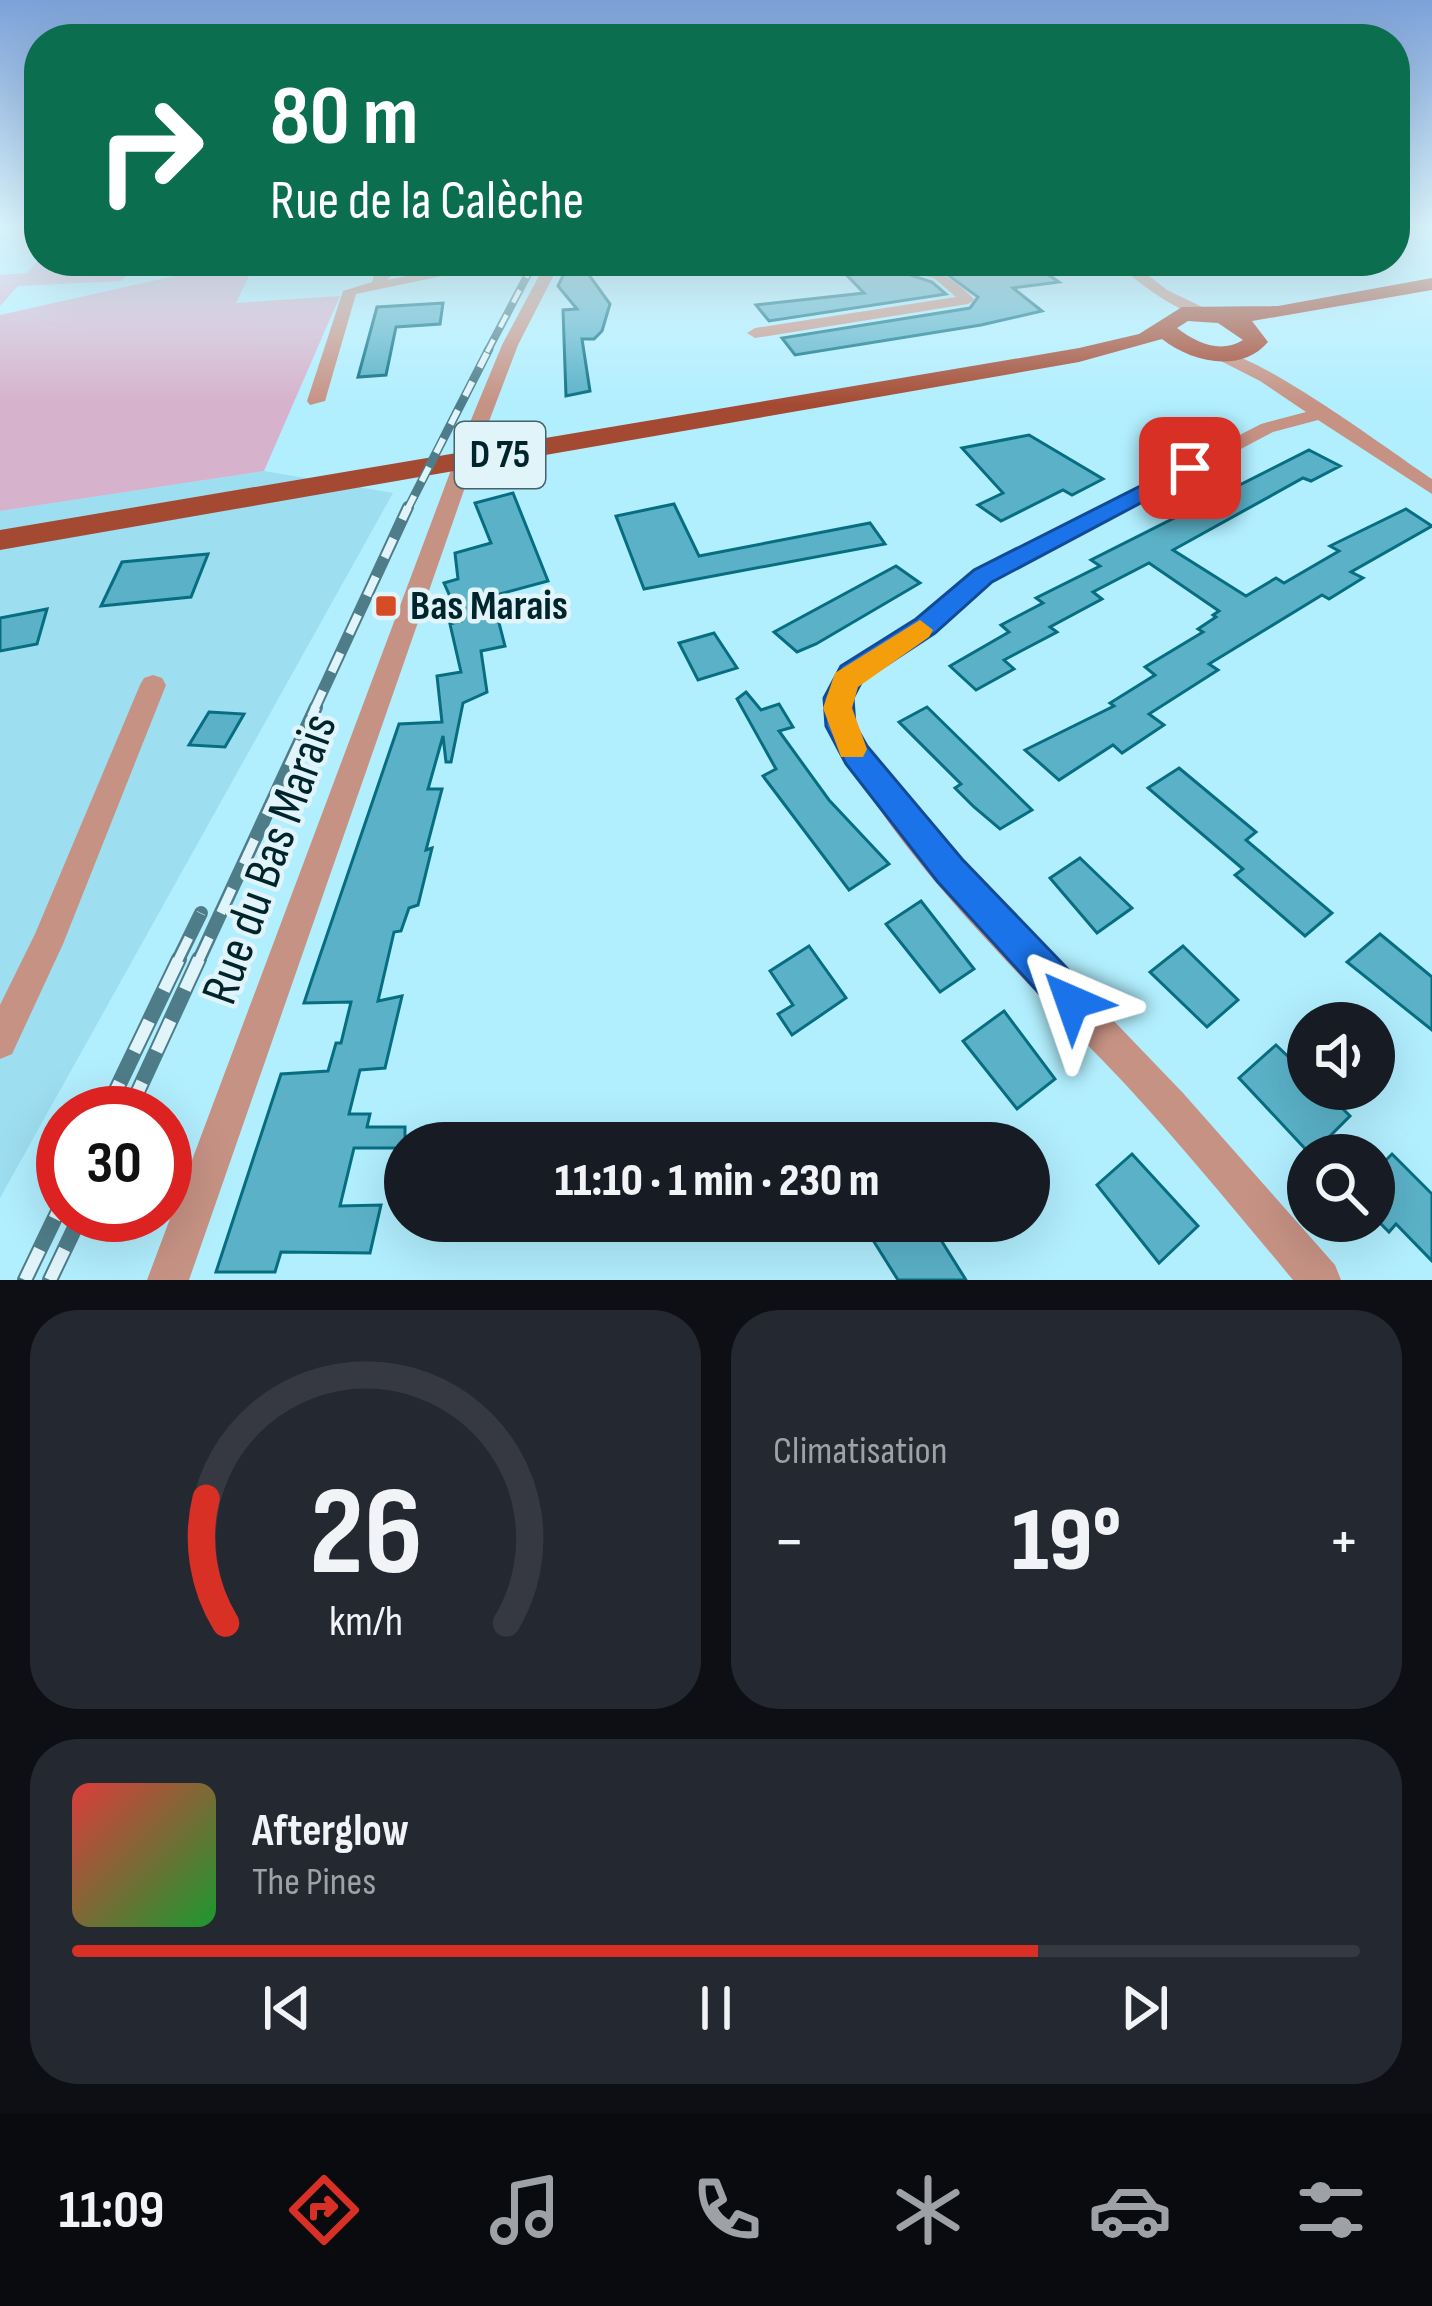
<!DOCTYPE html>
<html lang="fr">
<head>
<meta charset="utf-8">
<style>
  body { margin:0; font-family:"Sofia Sans Condensed",sans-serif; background:#242831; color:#f1f3f6; height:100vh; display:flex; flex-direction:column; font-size:45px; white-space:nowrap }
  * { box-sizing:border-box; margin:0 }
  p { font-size:39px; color:#9ea1a6 }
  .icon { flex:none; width:66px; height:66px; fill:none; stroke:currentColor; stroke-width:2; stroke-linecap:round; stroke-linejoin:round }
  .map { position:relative; height:1280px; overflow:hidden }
  .drawer { display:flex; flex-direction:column; gap:30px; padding:30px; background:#0d0f14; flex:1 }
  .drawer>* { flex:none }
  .hud { position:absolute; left:24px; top:24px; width:1386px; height:252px; border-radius:48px; box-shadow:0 12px 48px #0002; background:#0b6e4f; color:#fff; overflow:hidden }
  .controls { position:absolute; left:1287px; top:1002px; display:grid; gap:24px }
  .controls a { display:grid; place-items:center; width:108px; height:108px; border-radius:50%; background:#171b24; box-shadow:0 12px 48px #0002; font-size:60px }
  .speed { position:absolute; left:36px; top:1086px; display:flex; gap:24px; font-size:60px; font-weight:700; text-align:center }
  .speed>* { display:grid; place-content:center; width:156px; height:156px; border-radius:50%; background:#171b24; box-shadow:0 12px 48px #0002; line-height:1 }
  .speed .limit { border:18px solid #d22; background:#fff; color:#111 }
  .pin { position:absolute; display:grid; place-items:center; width:102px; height:102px; color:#fff; margin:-51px; border-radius:24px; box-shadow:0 6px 18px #0006 }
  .me { position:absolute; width:132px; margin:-66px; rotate:317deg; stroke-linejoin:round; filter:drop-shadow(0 0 9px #0008) }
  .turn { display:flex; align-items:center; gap:42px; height:252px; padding:0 48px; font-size:54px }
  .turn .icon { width:156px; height:156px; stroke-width:2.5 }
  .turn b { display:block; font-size:84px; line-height:102px }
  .big { font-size:90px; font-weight:800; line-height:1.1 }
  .drawer .widget { flex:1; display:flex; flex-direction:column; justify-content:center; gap:18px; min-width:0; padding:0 42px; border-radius:48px; background:#242831 }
  .drawer .dial { align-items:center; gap:0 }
  .dial svg { height:312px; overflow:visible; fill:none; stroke:#363941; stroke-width:7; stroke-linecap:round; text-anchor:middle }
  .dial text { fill:#f1f3f6; stroke:none }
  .song { display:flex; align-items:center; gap:36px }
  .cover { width:144px; height:144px; border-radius:18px; background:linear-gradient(135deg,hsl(0 70% 55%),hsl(130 70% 35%)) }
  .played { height:12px; border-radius:6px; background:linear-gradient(90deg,#d93025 75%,#363941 75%) }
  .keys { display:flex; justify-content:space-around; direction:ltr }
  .heat { display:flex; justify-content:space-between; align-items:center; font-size:66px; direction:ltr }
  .drawer .tiles { flex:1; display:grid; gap:30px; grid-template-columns:1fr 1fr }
  .widget:last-child { grid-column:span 2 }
  .trip { position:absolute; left:384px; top:1122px; width:666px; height:120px; border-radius:60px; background:#171b24; box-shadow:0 12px 48px #0002; font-weight:800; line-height:120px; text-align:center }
  .menu { display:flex; height:192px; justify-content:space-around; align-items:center; background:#090b0e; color:#9ea1a6 }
  .menu .icon { width:84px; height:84px }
  .menu .current { color:#d93025 }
  .menu b { font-size:54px; color:#f1f3f6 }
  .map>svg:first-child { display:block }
</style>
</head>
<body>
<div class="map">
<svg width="1432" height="1280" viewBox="0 0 1432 1280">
  <rect width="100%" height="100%" fill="#b1eefe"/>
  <path fill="#9ddef0" d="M264,471L393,493L0,1198V511Z"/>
  <g fill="#d6b2cc">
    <path d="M39,259V261H198L137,266L121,281L18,286L0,306V275L27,273Z"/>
    <path d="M241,261H256L236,303L340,296L264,471L0,511V315Z"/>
  </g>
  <g fill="#5bb2c8" stroke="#076e81" stroke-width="3">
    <path d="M570,261H579L610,304L602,331L594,339H582L590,391L566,396L563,310L577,309L558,286Z"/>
    <path d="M833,261H867L932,282L946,294L769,321L756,305L864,293Z"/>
    <path d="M979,261L985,266L1028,261L1059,282L1013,288L1042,311L981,325L795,355L782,338L970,308L978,297L937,267Z"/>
    <path d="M443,303L440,324L396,327L386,375L358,377L377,307Z"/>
    <path d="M1029,435L1103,479L1072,495L1063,490L1001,521L978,505L1003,493L962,448Z"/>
    <path d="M1309,450L1340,466L1311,481L1303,478L1173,550L1246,596L1276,578L1284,583L1339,551L1330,546L1406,509L1432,526L1351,572L1363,578L1329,599L1322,595L1209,664L1218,670L1149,714L1164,725L1122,753L1113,745L1059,780L1025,750L1114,706L1110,703L1155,675L1145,667L1203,632L1198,629L1216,617L1213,615L1219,611L1149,563L1093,592L1102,599L1050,627L1057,632L1004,660L1014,669L976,690L950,666L1009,632L1001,625L1043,603L1036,598L1100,566L1091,560Z"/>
    <path d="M513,493L548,581L492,596L505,646L481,651L487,692L463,703L451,762H446L443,736L428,789H442L426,850L432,848L418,905L409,908L401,931L394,932L378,1001L402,996L385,1068L360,1070L349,1114H370L367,1127H405V1148H354L340,1206L381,1205L370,1253L281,1252L275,1272H216L281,1074L328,1071L336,1043H341L351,1002L304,1003L313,976L399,724L442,722L437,676L461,672L450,624L461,621L444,583L458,579L455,553L491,543L475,503Z"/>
    <path d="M674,504L699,556L870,523L885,544L644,589L616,516Z"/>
    <path d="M208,554L191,597L101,606L122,562Z"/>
    <path d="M896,566L920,583L816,644L797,652L774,632Z"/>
    <path d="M47,609L37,644L0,651V618Z"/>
    <path d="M714,633L737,668L698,680L679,643Z"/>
    <path d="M746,692L761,710L779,704L793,727L779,731L829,800L889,864L849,890L763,776L776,769L737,699Z"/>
    <path d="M927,707L1032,810L1000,829L974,807L955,788L961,784L899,722Z"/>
    <path d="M209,712L244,714L225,747L189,745Z"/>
    <path d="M1179,768L1256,832L1246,840L1332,913L1305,936L1235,875L1243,869L1148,788Z"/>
    <path d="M1080,858L1132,908L1097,933L1050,878Z"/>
    <path d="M921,901L974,969L940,992L886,924Z"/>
    <path d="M1380,934L1432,977V1030L1347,962Z"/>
    <path d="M809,946L846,998L792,1035L778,1014L793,1005L770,971Z"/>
    <path d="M1183,946L1238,1000L1207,1027L1150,972Z"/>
    <path d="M1004,1011L1055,1079L1017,1109L963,1041Z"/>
    <path d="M1276,1045L1296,1064L1308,1053V1089H1323L1350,1116L1311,1155L1239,1078Z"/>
    <path d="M1132,1154L1198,1226L1159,1263L1097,1185Z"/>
    <path d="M1392,1154L1432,1194V1261L1396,1224L1389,1232L1374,1217V1172Z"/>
    <path d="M861,1221H929L966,1280H898Z"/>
  </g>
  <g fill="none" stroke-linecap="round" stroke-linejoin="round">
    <g fill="#c69284" fill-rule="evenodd">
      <path d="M390,261H406L387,280L484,261H513L356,294L325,401L310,405L307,401L343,291L372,282L375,271Z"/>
      <path d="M547,261H561L518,345L474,461L468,466L471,470L189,1280H147L451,470L457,465L454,461L502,345Z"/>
      <path d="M871,261C916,261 944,268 975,300L968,304L755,338L747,333L755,328L956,297L934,278Z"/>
      <path d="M1114,261H1130L1167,290L1219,315C1194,328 1133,279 1114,261Z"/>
      <path d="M1211,350C1252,347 1391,452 1432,479V494L1318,420L1273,432L991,581L934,632L861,680L850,708L863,739L940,840L1183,1093L1335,1265L1341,1280H1293C1238,1214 1184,1148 1126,1085C1028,981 875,841 824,708L842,667L918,620L975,571L1261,424L1306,412L1260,381L1211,356Z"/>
      <path d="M153,675L162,678L166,685L63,944L12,1054L0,1059V1005L35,934L140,685L144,678Z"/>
    </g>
    <path fill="#a54a32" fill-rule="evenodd" d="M1432,278V290L1252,321L1268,342C1241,374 1191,362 1162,339L1079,362L0,550V530L1079,348L1139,334L1182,307L1278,306ZM1188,321L1218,323L1243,340C1220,354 1197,343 1177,328Z"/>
    <defs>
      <path id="rail-far4" d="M487,352L535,261"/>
      <path id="rail-far3" d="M407,510L489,349"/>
      <path id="rail-far2" d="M314,710L408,507"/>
      <g id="rail-far1">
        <path d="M177,962L201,913"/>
        <path d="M198,962L316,707"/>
      </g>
      <g id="rail">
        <path d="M105,1113L179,959"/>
        <path d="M128,1113L199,959"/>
        <path d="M25,1280L63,1201"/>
        <path d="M50,1280L81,1215"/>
      </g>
    </defs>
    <use href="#rail-far4" stroke="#4e7d89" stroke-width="8"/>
    <use href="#rail-far3" stroke="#4e7d89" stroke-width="9"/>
    <use href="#rail-far2" stroke="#4e7d89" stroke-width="12"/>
    <use href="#rail-far1" stroke="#4e7d89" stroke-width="14"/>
    <use href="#rail" stroke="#4e7d89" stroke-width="16"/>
    <use href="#rail-far4" stroke="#e0f4f9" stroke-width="4.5" stroke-dasharray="14" stroke-linecap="butt"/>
    <use href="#rail-far3" stroke="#e0f4f9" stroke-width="6" stroke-dasharray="16" stroke-linecap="butt"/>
    <use href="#rail-far2" stroke="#e0f4f9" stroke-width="8" stroke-dasharray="21" stroke-linecap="butt"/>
    <use href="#rail-far1" stroke="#e0f4f9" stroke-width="9" stroke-dasharray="27" stroke-linecap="butt"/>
    <use href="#rail" stroke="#e0f4f9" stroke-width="12" stroke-dasharray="34" stroke-linecap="butt"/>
  </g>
  <linearGradient id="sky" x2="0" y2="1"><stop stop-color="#7ca1d8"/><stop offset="0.56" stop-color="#dcf7ff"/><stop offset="1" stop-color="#dcf7ff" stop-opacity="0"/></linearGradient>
  <rect width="1432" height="404" fill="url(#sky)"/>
  <path fill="#1a73e8" stroke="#114b97" stroke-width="3" d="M1190,461L1201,468L1197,473L992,582L935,633L862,681L853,698L855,725L867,746L962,859L1086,988L1091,1002L1086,1015L1072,1021L1059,1015L937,881L846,764L826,726L824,698L841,666L916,619L974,570Z"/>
  <path fill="#f59e0b" d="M920,620L933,630L929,637L858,687L852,708L867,749L863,757H841L823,708L835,673Z"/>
  <rect fill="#d54c25" stroke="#e0f4f9" stroke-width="4.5" x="374" y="594" width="24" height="24" rx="6"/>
  <g text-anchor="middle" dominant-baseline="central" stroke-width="9" stroke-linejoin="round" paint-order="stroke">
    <rect fill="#e0f4f9" stroke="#43626a" stroke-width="3" x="455" y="422" width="90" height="66" rx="9"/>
    <g font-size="39" font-weight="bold" fill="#00242c">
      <text x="500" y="455">D 75</text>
    </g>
    <g font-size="42" font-weight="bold" fill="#00242c" stroke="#e0f4f9" text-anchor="start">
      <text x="410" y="606">Bas Marais</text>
    </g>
    <g font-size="51" fill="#00242c" stroke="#e0f4f9">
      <text transform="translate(270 859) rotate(-70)">Rue du Bas Marais</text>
    </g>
  </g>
</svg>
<div class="controls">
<a><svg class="icon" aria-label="sound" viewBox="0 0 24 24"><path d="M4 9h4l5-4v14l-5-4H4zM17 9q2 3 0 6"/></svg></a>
<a><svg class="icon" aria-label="search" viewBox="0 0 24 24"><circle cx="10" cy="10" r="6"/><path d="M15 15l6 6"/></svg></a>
</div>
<div class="speed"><div class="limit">30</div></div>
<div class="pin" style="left:1190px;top:468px;background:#d93025"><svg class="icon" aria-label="arrive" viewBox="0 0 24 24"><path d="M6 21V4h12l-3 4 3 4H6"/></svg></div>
<svg class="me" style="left:1072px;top:1002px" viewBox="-20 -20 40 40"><path d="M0-17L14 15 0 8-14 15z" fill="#1a73e8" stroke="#fff" stroke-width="4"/></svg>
<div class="trip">11:10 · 1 min · 230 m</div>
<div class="hud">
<div class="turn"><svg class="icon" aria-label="right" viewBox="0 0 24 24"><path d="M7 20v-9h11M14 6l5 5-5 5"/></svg><div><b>80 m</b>Rue de la Calèche</div></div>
</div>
</div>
<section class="drawer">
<div class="tiles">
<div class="widget dial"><svg viewBox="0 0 100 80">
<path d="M14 69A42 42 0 1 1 86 69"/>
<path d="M14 69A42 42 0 0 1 9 37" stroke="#d93025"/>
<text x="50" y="56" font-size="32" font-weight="700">26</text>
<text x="50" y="72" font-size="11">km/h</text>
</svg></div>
<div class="widget"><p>Climatisation</p>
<div class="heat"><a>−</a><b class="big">19°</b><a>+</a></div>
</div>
<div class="widget">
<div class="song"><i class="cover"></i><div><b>Afterglow</b><p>The Pines</p></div></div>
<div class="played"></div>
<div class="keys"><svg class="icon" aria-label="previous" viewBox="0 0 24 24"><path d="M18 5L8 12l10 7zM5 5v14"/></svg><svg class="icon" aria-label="pause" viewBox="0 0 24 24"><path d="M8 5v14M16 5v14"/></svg><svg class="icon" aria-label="next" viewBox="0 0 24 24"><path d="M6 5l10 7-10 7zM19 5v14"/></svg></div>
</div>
</div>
</section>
<nav class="menu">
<b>11:09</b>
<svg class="icon current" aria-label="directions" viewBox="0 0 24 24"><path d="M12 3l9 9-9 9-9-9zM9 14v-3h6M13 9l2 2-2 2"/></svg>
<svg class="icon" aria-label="music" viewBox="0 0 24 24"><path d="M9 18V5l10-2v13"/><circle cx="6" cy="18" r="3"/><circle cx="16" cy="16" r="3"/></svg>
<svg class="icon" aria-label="phone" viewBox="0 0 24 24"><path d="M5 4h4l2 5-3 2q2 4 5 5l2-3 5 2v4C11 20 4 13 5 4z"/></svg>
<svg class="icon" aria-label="climate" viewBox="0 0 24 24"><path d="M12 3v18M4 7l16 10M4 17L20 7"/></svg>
<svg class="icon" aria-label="car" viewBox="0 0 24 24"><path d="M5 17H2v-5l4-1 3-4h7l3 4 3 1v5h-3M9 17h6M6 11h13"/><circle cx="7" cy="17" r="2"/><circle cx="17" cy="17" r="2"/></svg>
<svg class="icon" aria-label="filters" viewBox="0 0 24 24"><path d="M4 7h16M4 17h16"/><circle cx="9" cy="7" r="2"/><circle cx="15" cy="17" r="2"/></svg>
</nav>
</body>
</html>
